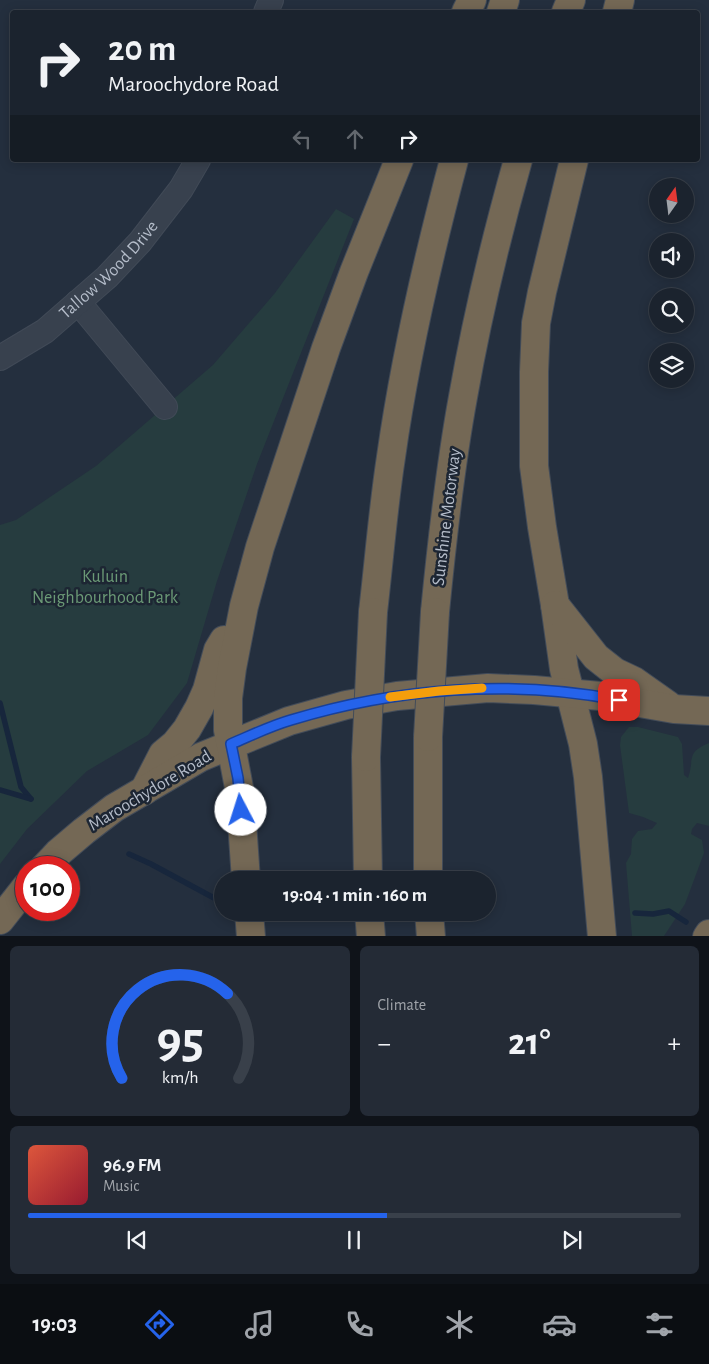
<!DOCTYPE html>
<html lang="en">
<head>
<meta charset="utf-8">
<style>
  body { margin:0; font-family:"Alegreya Sans",sans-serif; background:#242b36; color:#f1f3f6; height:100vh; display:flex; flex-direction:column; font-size:19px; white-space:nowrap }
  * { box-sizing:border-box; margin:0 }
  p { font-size:16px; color:#a0a4aa }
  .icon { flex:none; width:28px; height:28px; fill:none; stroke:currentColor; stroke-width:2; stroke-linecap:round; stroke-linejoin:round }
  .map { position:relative; height:936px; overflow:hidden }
  .sheet { display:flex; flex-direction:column; gap:10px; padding:10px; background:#0f1319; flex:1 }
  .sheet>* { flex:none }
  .banner { position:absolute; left:10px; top:10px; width:690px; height:152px; border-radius:5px; box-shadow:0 2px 12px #0003,0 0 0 1px #39404a; background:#1b232e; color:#f1f3f6; overflow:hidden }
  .needle { width:32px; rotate:14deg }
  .tools { position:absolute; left:649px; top:178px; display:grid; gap:10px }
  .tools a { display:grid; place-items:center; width:45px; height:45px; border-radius:50%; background:#1b232e; box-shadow:0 2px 12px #0003,0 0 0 1px #39404a; font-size:25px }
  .speed { position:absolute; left:15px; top:856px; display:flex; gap:10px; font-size:25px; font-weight:700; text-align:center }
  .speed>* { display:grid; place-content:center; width:65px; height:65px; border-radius:50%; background:#1b232e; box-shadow:0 2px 12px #0003,0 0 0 1px #39404a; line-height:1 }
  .speed .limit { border:8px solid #d22; background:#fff; color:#111 }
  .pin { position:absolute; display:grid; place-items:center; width:42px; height:42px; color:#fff; margin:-21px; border-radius:10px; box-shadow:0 2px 8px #0006 }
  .me { position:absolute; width:55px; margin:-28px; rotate:355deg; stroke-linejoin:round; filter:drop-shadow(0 0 4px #0008) }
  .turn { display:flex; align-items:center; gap:18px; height:105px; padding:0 15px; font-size:22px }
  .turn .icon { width:65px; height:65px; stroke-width:2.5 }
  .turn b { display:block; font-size:35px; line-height:42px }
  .lanes { display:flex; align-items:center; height:48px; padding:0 15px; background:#0003; justify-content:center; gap:25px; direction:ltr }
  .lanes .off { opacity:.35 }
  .big { font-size:38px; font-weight:600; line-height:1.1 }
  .sheet .widget { flex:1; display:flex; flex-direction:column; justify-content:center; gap:8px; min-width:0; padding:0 18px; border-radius:8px; background:#242b36 }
  .sheet .dial { align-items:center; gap:0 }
  .dial svg { height:130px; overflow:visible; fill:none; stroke:#39404a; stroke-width:7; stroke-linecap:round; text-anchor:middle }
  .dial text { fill:#f1f3f6; stroke:none }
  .song { display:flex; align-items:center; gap:15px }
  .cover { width:60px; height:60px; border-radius:8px; background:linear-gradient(135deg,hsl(10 70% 55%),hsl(350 70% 35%)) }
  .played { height:5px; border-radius:2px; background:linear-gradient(90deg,#2563eb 55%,#39404a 55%) }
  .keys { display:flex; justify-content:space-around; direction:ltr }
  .heat { display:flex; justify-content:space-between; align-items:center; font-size:28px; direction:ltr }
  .sheet .tiles { flex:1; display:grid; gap:10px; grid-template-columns:1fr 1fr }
  .widget:last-child { grid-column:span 2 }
  .trip { position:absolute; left:214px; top:871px; width:282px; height:50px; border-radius:25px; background:#1b232e; box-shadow:0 2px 12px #0003,0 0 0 1px #39404a; font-weight:600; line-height:50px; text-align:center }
  .tab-bar { display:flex; height:80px; justify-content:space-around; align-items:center; background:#0b0e12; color:#a0a4aa }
  .tab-bar .icon { width:35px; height:35px }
  .tab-bar .current { color:#2563eb }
  .tab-bar b { font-size:22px; color:#f1f3f6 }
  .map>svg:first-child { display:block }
</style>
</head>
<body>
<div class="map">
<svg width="709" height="937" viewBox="0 0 709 937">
  <rect width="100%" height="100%" fill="#242f3e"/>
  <g fill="#263c3f">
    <path d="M336,209L354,219L257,464L217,581L187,683L148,735L87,771L27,829L0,864V525L16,520L96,466L213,365L275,293Z"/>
    <path d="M629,727H638L678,737L682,744L684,775L688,778C695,759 685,753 709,743V826L697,823L692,829L691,834L702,840L704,853L685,904L664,936H632L626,863L631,854L632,839L638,831L652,829L657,823L643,817L629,813L620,745L621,737Z"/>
  </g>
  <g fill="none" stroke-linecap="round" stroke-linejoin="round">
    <g stroke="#17263c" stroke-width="5.5">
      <path d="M0,703L21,787L31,799"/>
      <path d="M0,790L31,799"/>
      <path d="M129,854L151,864L214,898"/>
      <path d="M635,913L653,914L669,911L686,922"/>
    </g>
    <defs>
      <g id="minor">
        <path d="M266,12L271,0"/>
        <path d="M78,302L165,407"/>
        <path id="s1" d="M0,358L45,331L107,277L140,242L181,189L198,160"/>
      </g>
      <g id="highway">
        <path d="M466,12L472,0"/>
        <path d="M501,12L505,0"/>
        <path d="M566,12L571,0"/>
        <path d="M617,12L620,0"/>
        <path d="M574,160L542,292L536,323L534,372V466L542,527L555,605L564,669L583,744L588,777L602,937"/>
        <path d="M555,605L596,657L615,672L634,681L668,705"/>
        <path d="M373,612C379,561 383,509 391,457C405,357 428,258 454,160"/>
        <path d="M435,612C442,540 450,468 463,397C477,317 496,238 518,160"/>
        <path d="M428,737V880"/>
        <path d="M366,757L368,880"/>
        <path d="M144,791L163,754L175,744L187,729L199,708L207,690L218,650L224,640"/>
        <path d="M44,868L58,853L84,831L114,808L201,757L289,721L346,705L397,696L488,688L534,690L600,696L674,709L709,711"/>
        <path d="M246,880L240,793L228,730V698L232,668L244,606L260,547L326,348L354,272L399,160"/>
        <path d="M249,912L251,937"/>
        <path d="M369,912L371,937"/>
        <path d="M429,912L431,937"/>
        <path d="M0,920L26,887"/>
        <path d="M707,937L709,934"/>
      </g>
    </defs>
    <use href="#minor" stroke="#414a57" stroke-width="26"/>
    <use href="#highway" stroke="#434c59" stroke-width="30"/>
    <use href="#minor" stroke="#38414e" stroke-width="24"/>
    <use href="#highway" stroke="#746855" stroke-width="28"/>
    <defs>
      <g id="highway-bridge">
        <path d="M428,737L435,612"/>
        <path d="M366,757L373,612"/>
      </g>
    </defs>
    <use href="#highway-bridge" stroke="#434c59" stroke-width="30" stroke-linecap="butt"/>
    <use href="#highway-bridge" stroke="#746855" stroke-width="28"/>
  </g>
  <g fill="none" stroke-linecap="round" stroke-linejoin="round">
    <defs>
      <path id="route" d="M241,810L238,778L231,744C250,736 270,726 291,720C397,688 510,679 619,700"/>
    </defs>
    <use href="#route" stroke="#184099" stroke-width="12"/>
    <use href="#route" stroke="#2563eb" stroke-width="9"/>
    <path stroke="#f59e0b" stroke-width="9" d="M390,697L439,691L482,688"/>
  </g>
  <g text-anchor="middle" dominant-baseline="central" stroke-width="5" stroke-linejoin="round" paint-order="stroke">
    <g font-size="18" fill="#b4bcc9" stroke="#1d2633">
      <text stroke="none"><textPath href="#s1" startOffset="141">Tallow Wood Drive</textPath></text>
      <text transform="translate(447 517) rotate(-83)">Sunshine Motorway</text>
      <text transform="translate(150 791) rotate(-31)">Maroochydore Road</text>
    </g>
    <g font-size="18" fill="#6b9a76" stroke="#1d2633">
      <text x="105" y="577">Kuluin<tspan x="105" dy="21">Neighbourhood Park</tspan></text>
    </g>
  </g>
</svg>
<div class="tools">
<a><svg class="needle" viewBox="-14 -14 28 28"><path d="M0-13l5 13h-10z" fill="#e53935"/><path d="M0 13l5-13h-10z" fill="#a0a4aa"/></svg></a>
<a><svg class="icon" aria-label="sound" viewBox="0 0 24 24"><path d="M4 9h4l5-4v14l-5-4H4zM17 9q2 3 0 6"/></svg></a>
<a><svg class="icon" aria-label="search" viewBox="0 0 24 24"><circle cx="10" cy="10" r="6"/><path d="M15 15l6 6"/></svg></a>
<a><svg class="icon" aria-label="layers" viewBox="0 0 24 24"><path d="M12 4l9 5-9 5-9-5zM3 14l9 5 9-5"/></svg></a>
</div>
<div class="speed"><div class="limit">100</div></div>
<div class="pin" style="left:619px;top:700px;background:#d93025"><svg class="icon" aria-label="arrive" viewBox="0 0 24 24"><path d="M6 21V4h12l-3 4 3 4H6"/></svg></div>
<svg class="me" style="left:241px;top:810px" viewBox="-20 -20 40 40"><circle r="19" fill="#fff"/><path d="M0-13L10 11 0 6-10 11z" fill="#2563eb"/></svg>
<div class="trip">19:04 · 1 min · 160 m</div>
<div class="banner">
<div class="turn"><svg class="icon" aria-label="right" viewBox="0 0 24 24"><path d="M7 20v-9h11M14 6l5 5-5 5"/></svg><div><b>20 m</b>Maroochydore Road</div></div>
<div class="lanes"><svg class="icon off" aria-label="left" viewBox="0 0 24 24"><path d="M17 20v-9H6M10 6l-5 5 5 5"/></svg><svg class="icon off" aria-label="ahead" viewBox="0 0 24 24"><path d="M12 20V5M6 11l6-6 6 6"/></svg><svg class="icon" aria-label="right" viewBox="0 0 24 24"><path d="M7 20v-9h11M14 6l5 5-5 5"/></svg></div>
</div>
</div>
<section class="sheet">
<div class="tiles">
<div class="widget dial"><svg viewBox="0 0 100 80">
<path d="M14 69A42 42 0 1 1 86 69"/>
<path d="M14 69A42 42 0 0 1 79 17" stroke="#2563eb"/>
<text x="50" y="56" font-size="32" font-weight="700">95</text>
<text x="50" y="72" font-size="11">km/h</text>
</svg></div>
<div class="widget"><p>Climate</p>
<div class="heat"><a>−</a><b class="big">21°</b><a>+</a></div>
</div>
<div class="widget">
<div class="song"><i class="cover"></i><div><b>96.9 FM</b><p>Music</p></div></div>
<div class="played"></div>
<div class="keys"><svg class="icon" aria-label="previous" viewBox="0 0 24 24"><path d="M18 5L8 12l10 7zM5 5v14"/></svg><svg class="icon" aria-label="pause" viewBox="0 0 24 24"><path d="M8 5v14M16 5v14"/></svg><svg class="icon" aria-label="next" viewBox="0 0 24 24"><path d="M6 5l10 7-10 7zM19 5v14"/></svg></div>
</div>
</div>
</section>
<nav class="tab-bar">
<b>19:03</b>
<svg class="icon current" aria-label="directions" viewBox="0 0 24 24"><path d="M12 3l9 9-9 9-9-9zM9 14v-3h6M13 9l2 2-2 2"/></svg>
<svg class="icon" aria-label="music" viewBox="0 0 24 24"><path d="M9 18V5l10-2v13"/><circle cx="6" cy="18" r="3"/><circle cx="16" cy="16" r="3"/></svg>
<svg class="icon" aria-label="phone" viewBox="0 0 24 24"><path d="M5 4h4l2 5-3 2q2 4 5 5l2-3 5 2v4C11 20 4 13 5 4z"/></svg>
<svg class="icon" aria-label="climate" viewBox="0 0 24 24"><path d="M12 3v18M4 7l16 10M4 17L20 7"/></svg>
<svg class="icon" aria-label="car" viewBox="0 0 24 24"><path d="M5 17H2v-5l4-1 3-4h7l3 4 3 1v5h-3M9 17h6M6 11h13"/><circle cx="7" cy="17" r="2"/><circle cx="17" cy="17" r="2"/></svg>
<svg class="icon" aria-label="filters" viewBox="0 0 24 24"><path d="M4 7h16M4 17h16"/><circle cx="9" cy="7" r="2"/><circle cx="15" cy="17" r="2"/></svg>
</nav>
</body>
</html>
